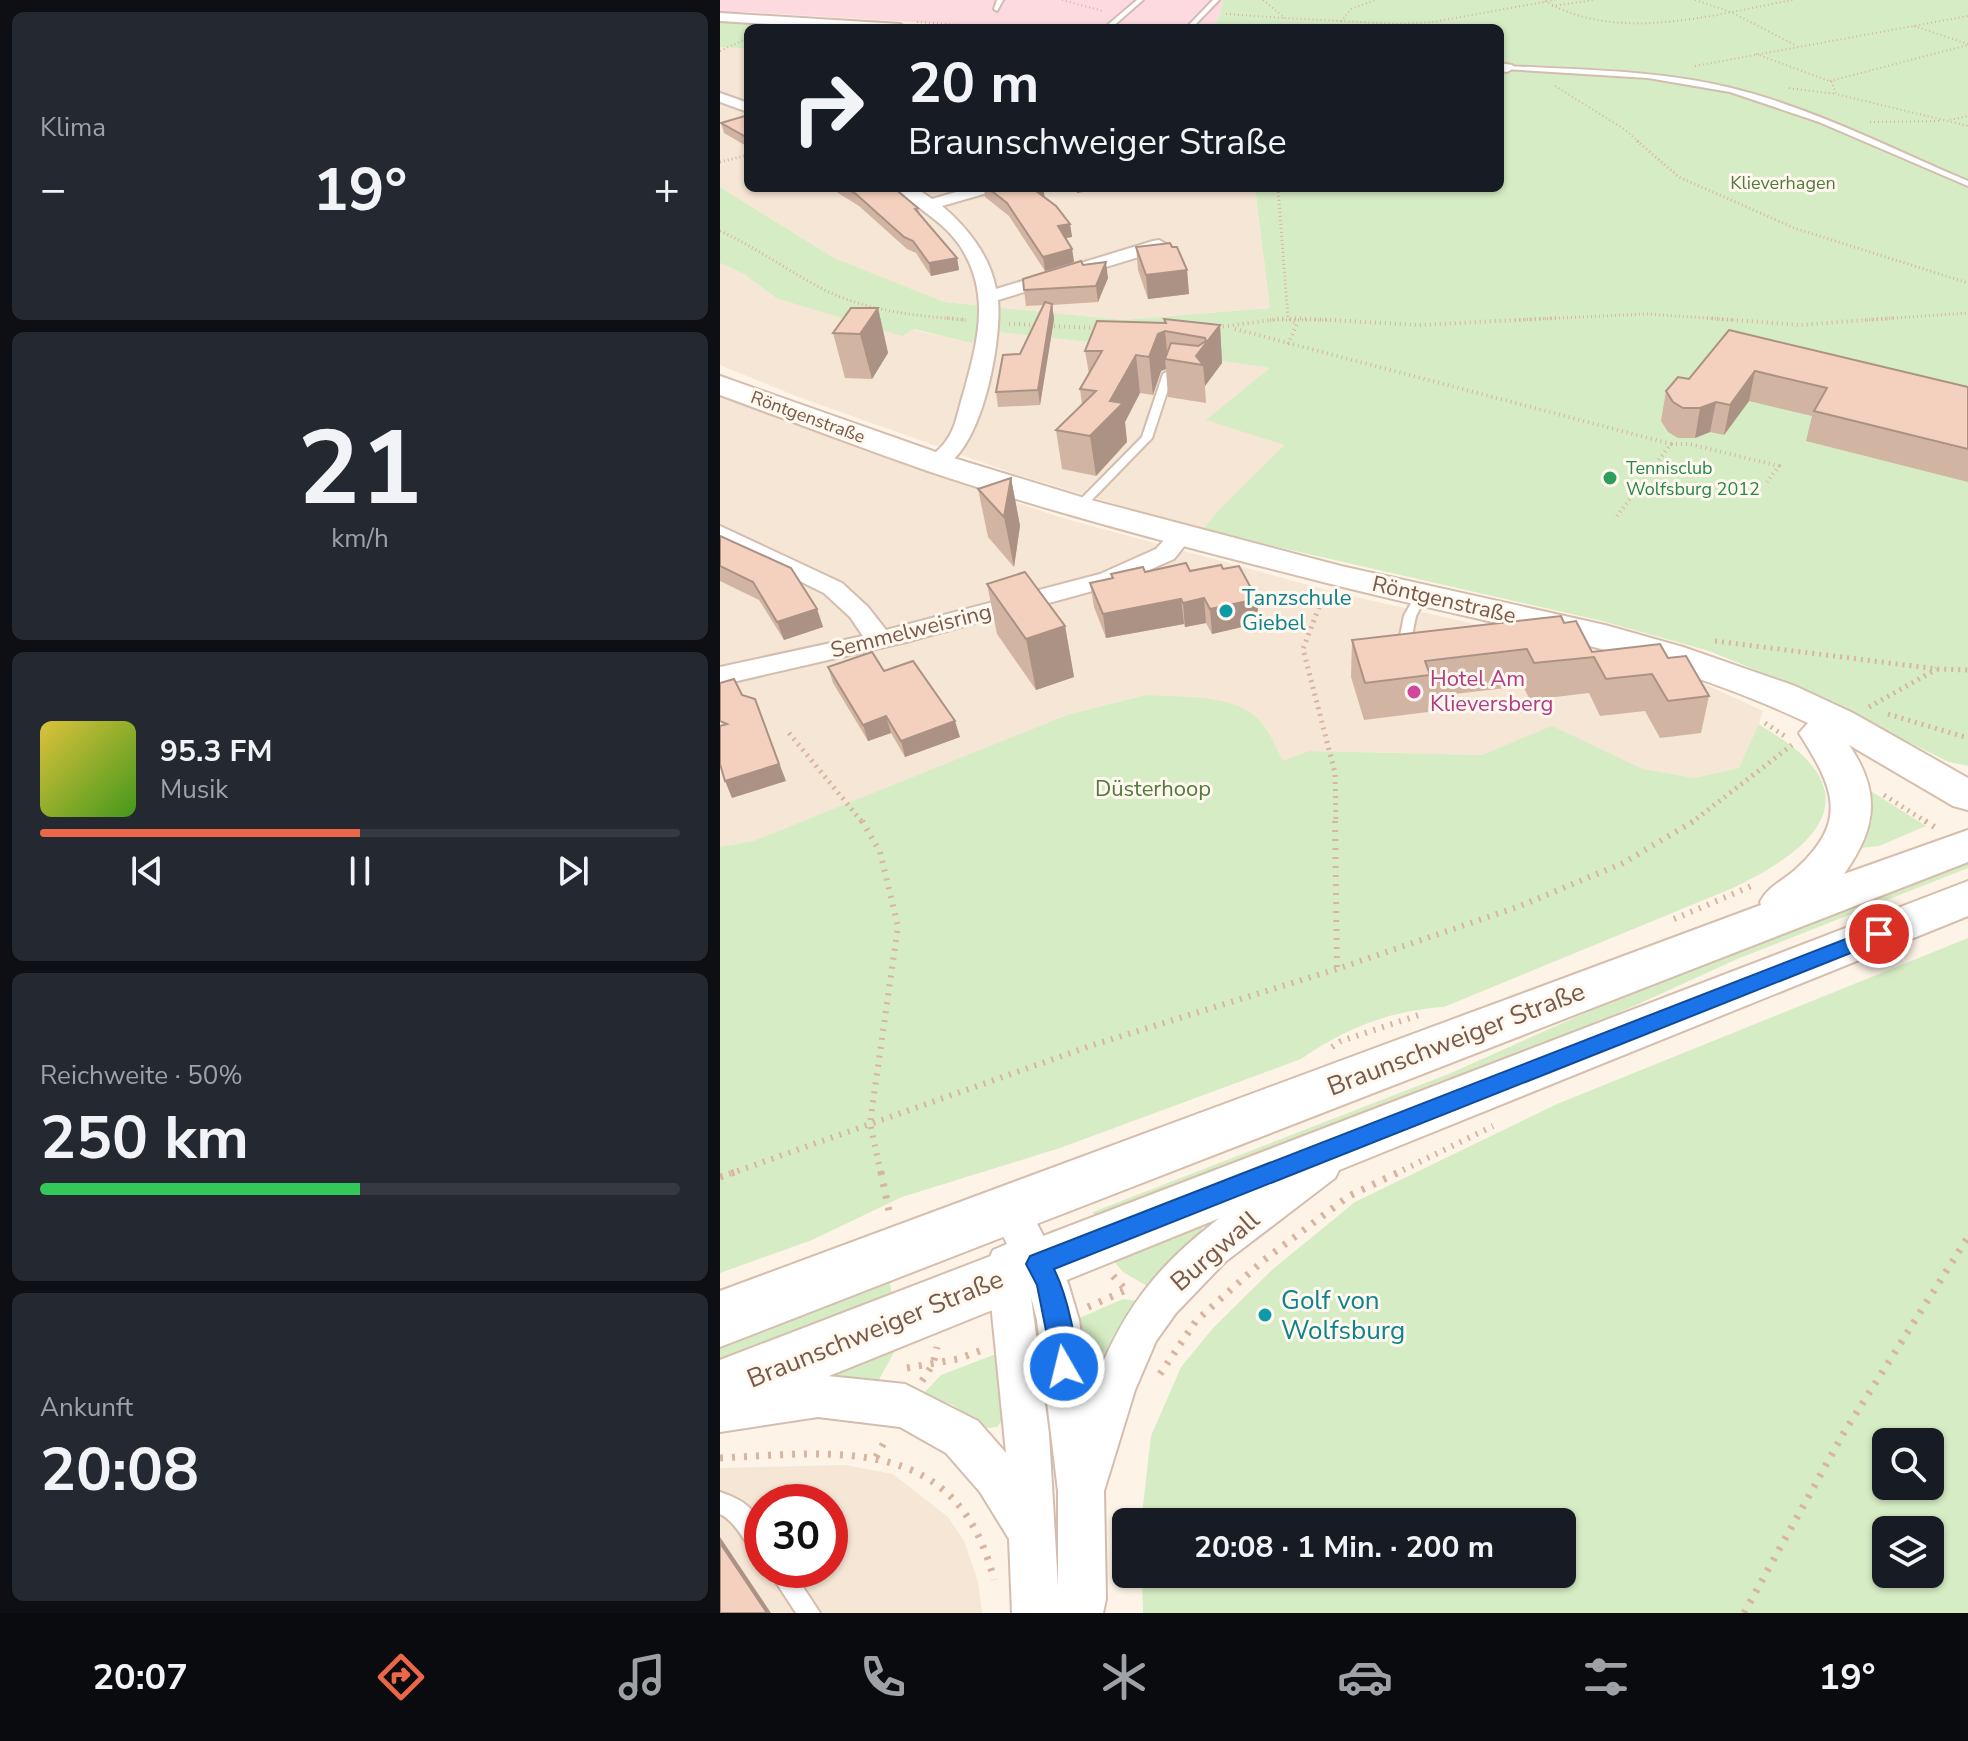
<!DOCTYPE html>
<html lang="de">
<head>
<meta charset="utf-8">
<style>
  body { margin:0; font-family:"Nunito Sans",sans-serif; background:#242831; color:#f1f3f6; height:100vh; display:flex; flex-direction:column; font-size:30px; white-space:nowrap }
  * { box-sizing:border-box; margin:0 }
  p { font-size:26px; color:#9ea1a6 }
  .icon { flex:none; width:44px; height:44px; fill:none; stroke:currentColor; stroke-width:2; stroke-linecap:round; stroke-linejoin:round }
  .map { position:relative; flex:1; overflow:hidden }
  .sheet { display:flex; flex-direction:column; gap:12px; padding:12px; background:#0d0f14; width:720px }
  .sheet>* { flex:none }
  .hud { position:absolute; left:24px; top:24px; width:760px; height:168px; border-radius:12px; box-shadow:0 2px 6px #0004; background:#171b24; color:#f1f3f6; overflow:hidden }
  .fabs { position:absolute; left:1152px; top:1428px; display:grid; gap:16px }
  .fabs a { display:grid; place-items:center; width:72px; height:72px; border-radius:12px; background:#171b24; box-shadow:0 2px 6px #0004; font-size:40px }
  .speed { position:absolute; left:24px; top:1484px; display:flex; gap:16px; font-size:40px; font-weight:700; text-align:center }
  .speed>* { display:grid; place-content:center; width:104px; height:104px; border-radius:50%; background:#171b24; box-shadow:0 2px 6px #0004; line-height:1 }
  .speed .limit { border:12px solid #d22; background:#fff; color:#111 }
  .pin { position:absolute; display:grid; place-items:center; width:68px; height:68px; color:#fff; margin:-34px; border:4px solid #fff; border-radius:50%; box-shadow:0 2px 8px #0007 }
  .me { position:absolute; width:88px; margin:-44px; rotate:352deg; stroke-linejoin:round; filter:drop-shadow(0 0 6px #0008) }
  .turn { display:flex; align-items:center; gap:28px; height:168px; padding:0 32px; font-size:36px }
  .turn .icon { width:104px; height:104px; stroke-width:2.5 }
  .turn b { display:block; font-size:56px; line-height:68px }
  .big { font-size:60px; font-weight:700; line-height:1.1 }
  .sheet .card { flex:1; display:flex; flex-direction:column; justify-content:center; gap:12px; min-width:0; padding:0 28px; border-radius:12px; background:#242831 }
  .sheet .dial { align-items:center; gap:0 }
  .dial b { font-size:104px; line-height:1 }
  .song { display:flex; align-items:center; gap:24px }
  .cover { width:96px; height:96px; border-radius:12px; background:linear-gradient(135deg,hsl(50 70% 55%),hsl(100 70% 35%)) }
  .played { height:8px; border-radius:4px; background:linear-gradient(90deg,#eb6748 50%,#363941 50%) }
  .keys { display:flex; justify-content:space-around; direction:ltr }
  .heat { display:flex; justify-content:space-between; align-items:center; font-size:44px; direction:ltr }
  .charge { height:12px; border-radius:6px; background:linear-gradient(90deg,#34c759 50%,#363941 0) }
  .trip { position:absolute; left:392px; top:1508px; width:464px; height:80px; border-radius:12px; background:#171b24; box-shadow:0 2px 6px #0004; font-weight:700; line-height:80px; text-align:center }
  .tabs { display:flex; height:128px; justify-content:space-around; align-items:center; background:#090b0e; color:#9ea1a6 }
  .tabs .icon { width:56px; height:56px }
  .tabs .current { color:#eb6748 }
  .tabs b { font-size:36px; color:#f1f3f6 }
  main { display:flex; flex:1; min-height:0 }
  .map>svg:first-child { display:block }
</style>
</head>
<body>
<main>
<section class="sheet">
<div class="card"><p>Klima</p>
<div class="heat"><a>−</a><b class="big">19°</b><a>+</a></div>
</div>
<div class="card dial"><b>21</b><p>km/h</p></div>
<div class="card">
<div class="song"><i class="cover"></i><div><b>95.3 FM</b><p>Musik</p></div></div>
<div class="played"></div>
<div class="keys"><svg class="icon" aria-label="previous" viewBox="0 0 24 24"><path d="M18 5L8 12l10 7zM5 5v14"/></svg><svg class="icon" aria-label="pause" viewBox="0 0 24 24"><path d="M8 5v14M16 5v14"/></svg><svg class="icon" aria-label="next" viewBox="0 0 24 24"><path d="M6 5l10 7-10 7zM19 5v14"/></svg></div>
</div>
<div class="card"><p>Reichweite · 50%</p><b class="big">250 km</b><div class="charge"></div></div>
<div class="card"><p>Ankunft</p><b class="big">20:08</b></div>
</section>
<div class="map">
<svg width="1248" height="1613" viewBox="0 0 1248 1613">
  <rect width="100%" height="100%" fill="#fdf4e7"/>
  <g fill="#f5e6d5" fill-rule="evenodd">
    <path d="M0,47L28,49V188H535L550,308L403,320L224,302L114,258L0,187Z"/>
    <path d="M0,263L24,274L56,298L251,343L269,331L387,344L551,368L566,445L497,512L483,530L298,475L81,398L0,365Z"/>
    <path d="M0,391L176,461L339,517L614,592L853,646L974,679L1043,711L1032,745L1019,768L974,778L923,769L832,727L762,755L589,751L563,762L543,724L426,695L347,715L33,841L0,847Z"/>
    <path d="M125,1465L173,1474L228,1517L244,1541L258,1582L262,1613H0V1468ZM42,1502H110V1570H42Z"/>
  </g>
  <path fill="#fcdadf" d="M0,0H503L500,15L492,28H294L27,12L0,14Z"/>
  <g fill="#d6ecc4" fill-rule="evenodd">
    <path d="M503,0H1248V766L1229,762L1063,681L989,651L882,621L483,530L497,512L565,445L486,420L550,368L387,344L269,331L251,343L194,329L182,336L56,298L24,274L0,263V187L114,258L224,302L403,320L550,308L535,188H780V28H492L500,15Z"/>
    <path d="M0,20L93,28H28V49L0,47Z"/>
    <path d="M426,695C462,698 516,693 541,722C551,734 556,749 563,761L589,751L762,755L832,726L923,769L974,778L1019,768L1039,724C1052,733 1068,742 1080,753C1148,815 1065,863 1013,888L724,1007C671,1010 624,1029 581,1059L340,1148L182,1197L92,1240L0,1273V847L33,841L347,715Z"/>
    <path d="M1146,788L1206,826L1159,846L1141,848L1152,820Z"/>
    <path d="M1248,861V868L1015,960L879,1022L736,1081L376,1221L373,1212L731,1073L903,996Z"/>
    <path d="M1248,938V1613H423L422,1574H842V1522H421L431,1436L461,1367L494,1327L553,1269L635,1202L837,1104ZM1166,1442H1210V1486H1166ZM1166,1530H1210V1574H1166Z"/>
    <path d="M475,1222L482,1226V1232L455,1255L427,1286L403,1272L390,1257Z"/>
    <path d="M168,1275L173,1299L0,1366V1341Z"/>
    <path d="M403,1299L419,1301L396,1333L376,1380L370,1384L364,1380L355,1320Z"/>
    <path d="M181,1340L158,1381L107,1379L106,1371Z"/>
    <path d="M276,1354L282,1420L277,1427L267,1428L233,1405L203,1394L221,1375Z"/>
  </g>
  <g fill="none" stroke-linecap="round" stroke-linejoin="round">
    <defs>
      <g id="lane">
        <path d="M277,0H283L277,11L274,9Z"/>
        <path d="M417,0H423L391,28H384Z"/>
        <path d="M493,0H499L472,28H466Z"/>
        <path d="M787,66C862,70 937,70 1011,88C1093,108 1170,148 1248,181V186L1099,122L1010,92L928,78L785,69Z"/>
        <path d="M448,371L461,372L466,375L461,378L452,377L432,438L363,509H355V505L422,437L443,374Z"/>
        <path d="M701,591L707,595L696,616L689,651L687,654H679L677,651L684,616L697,592Z"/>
        <path d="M0,1492C38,1505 42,1519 42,1556C24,1548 19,1523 0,1514Z"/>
        <path d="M48,1570H72L100,1613H76Z"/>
      </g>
      <g id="street">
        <path d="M0,13L180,24L186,28H117L0,21Z"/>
        <path d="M780,63L792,65L794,68L787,72L780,71Z"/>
        <path d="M0,93L28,103V112L0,102Z"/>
        <path d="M177,188H196L212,199L250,188H276L274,191L222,206C247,227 270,256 276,289L433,241L439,240L448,245L445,249L278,300C282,340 262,458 216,470L205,463C211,455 220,450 226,441C236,428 238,410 243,395C257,344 272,294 240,246C223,220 196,209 177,188Z"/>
        <path d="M0,526L122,583L148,607L166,630L380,574L436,549L454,529H470L474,534L454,559L398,584L186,642L0,685V667L143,636L130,617L104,593L0,542Z"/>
        <path d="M602,1149L615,1154L621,1166L615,1178L505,1262L456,1313L436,1341L415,1390L384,1491L386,1599L383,1613H292L289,1539L260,1492L226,1453L180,1427L98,1417L0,1432V1388L98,1375L185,1384L258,1421L286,1453L267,1263L273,1250L287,1244L270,1209L275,1197L289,1192L303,1197L348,1283L359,1320L370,1396C405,1296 450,1252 535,1192C556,1177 578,1158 602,1149ZM311,1297L317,1320L338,1491V1587L329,1434Z"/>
      </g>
      <g id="secondary">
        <path d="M0,376L227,456L371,500L621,566L885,625L963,647L1075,686L1133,713L1248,778V810L1233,806L1129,745C1162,793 1156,829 1124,874L1248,830V862L0,1347V1291L1041,905L1040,902C1048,886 1063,881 1076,869C1130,820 1113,787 1079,733L1088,723C932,649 772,625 607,583C472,549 336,514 205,470C136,446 68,420 0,395Z"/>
        <path d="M1248,881V916L0,1420V1360Z"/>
      </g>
    </defs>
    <use href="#lane" stroke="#d3bdaf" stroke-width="4"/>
    <use href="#street" stroke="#d3bdaf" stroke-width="4"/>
    <use href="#secondary" stroke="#d6bdac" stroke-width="4"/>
    <g stroke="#d9b4a0" stroke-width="2" stroke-dasharray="1 3" stroke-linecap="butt">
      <path d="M342,0L383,11"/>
      <path d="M543,0L565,18L677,24L713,22L835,0"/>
      <path d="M975,0L1011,12L1077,46"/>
      <path d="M825,1C898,44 995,14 1073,0"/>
      <path d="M832,6L875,0"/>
      <path d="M506,14L564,18"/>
      <path d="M197,22L286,28"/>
      <path d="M1194,26L1248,44"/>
      <path d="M616,28L631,9L655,0"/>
      <path d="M0,51L28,38"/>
      <path d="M1036,54L1112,82L1116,94L1248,126"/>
      <path d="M975,66L1248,16"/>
      <path d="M1110,81L1248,45"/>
      <path d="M835,86L904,129L920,143"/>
      <path d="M1069,88L1116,94"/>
      <path d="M1230,120L1248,116"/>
      <path d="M1150,122L1220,121"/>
    </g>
    <g stroke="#d9b4a0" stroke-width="3" stroke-dasharray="1 3" stroke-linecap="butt">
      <path d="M917,141L959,177L1074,228L1248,283"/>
      <path d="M0,162L28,155"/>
      <path d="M558,188L568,318L572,320"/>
      <path d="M0,231C35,247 64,268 97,286C142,311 197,316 247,320"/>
      <path d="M550,320H612"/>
      <path d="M795,320L927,314L1015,320"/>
      <path d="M1145,320L1248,313"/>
    </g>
    <g stroke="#d9b4a0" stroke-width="4" stroke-dasharray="1 4" stroke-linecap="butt">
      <path d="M227,318L247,320"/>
      <path d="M575,318L699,325L837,318"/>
      <path d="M987,318L1080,325L1173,318"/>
      <path d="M289,324L319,325"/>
      <path d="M329,326L379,328"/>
      <path d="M493,328L565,318"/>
      <path d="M515,329L951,444L897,516"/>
      <path d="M568,344L577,324L569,318"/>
      <path d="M951,444H969L1059,466L1047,482"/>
    </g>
    <g stroke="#d9b4a0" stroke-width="5" stroke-dasharray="2 5" stroke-linecap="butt">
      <path d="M604,594L583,649L615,773L616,823"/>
      <path d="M995,641L1217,669L1248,670"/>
      <path d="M1149,707L1217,669"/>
      <path d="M1168,714L1248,738"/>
      <path d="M1045,723L1066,737"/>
      <path d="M69,733L143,823"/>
      <path d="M1164,795L1208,823"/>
      <path d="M971,823L1072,745"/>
    </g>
    <g stroke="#d9b4a0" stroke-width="6" stroke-dasharray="2 7" stroke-linecap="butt">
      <path d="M142,821L160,852L178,926L150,1123L161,1174"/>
      <path d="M615,821L617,969"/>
      <path d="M1205,821L1216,828"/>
      <path d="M954,919L1034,885"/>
      <path d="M612,1047L621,1041L699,1015"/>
      <path d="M9,1174L373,1045L617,969L800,906L903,863L974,821"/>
      <path d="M675,1174L773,1126"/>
    </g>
    <g stroke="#d9b4a0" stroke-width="7" stroke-dasharray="3 9" stroke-linecap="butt">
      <path d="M161,1172L169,1211"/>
      <path d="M0,1177L15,1172"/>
      <path d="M393,1276L406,1290"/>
      <path d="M368,1307L406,1290"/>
      <path d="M187,1368L238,1359L262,1350"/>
      <path d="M440,1374L476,1321L544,1260L629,1196L679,1172"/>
      <path d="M202,1381L213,1364L217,1347"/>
      <path d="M156,1457L167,1437"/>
      <path d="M0,1458C118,1452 238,1434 274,1580"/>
      <path d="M1024,1613L1123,1434L1248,1237"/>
    </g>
    <use href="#lane" fill="#fff" fill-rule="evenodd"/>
    <use href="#street" fill="#fff" fill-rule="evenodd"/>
    <use href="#secondary" fill="#fff" fill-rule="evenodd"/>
  </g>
  <g fill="#d2b4a3">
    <path d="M28,115V147L4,133L1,123Z"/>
    <path d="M110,188H174L198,208L200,214L237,258L239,270L211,276L196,253L187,249L139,206Z"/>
    <path d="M264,188H323L324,198L350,224L352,237L345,238L352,249L354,262L325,271L289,216L265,197Z"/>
    <path d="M416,247L467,270L469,294L428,299L418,270Z"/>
    <path d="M363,265L388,278L378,302L332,305L334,319L320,405L278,407L276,392L300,354L324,305L306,306L304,290Z"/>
    <path d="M158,308L168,353L152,379L125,378L113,333Z"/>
    <path d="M444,319L500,325L502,363L485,386L486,403L448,397L446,369L441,371L433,395L420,393L405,422L407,442L376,476L342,469L336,430L362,404L360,389L369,374L365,351L444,323Z"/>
    <path d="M1009,330L1248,387V482L1086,441L1092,416L1029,401L1004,435L990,432L975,438H958L948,432L941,421L946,391L969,379Z"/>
    <path d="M291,478L300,526L294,567L268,537L258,489Z"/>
    <path d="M0,536L97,609L103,627L64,640L39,600L0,581Z"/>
    <path d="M470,571L539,623L492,634L486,623L465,627L464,624L386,638L374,607L370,583L392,579L391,574L425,572Z"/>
    <path d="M267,584L345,626L354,677L316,690L277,634Z"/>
    <path d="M632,640L872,652L948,658L989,696L981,733L940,738L925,711L880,716L869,693L810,700L803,686L709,697L708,712L644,720L631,677Z"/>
    <path d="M108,667L164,671L240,737L185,757L171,733L148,741L113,683Z"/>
  </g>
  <g fill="#ab9285">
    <path d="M311,188H323L325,198Z"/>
    <path d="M356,188H386L357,193Z"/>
    <path d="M350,224L352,237L340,239L338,226Z"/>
    <path d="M352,249L354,262L325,271L323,257Z"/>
    <path d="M237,258L239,270L211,276L209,263Z"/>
    <path d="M386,262L388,278L378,302L376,286Z"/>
    <path d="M467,270L469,294L428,299L426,275Z"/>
    <path d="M332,304L334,319L320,405L318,390Z"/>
    <path d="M158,308L168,353L152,379L140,334Z"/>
    <path d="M500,325L502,363L485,386L483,365L476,356Z"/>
    <path d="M445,331L448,360L445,359L446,369L441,371L433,395L429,357L438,334Z"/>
    <path d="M416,355L420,393L405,422L407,442L376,476L370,436Z"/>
    <path d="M1035,371L1029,401L1004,435L1010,405Z"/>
    <path d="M996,402L990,432L975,438L980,408Z"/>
    <path d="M291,478L300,526L294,567L284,517Z"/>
    <path d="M484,598L486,623L465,627L463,603Z"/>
    <path d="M461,599L464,624L386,638L383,614Z"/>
    <path d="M537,599L539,623L492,634L490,609Z"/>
    <path d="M97,609L103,627L64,640L57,622Z"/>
    <path d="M345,626L354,677L316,690L306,639Z"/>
    <path d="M35,699L66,781L12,798L5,781Z"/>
    <path d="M166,716L171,733L148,741L143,725Z"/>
    <path d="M235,721L240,737L185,757L181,741Z"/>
    <path d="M0,1537L51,1613H47L0,1543Z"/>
  </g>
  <g fill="#f4d1be" stroke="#ab9285" stroke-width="2">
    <path d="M28,115V138L1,123Z"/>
    <path d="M126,188H174L198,208L195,209L237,258L209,263L193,241L184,237L136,194Z"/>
    <path d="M268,188H312L336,206L350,224L338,226L352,249L323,257L287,203Z"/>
    <path d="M450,243L452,247H457L467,270L426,275L416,247Z"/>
    <path d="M361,261L363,265L386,262L376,286L304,290L303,279Z"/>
    <path d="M325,302L332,304L318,390L276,392L283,355L300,354Z"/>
    <path d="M131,308H158L140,334L113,333Z"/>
    <path d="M444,319L500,325L476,356L483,365L445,359L451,343L478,346L486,341L485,338L445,331L438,334L429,357L416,355L390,401L403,403L370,436L336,430L376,391L360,389L382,351H365L377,321L446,323Z"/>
    <path d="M1009,330L1248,387V449L1094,411L1107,388L1035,371L1010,405L996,402L980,408H963L953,402L946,391L958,377L969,379Z"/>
    <path d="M291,478L284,517L258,489Z"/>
    <path d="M0,536L71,568L97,609L57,622L33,582L0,566Z"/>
    <path d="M466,563L470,571L501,565L503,569L519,566L537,599L490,609L484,598L463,603L461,599L383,614L370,583L393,578L391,574L423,567L425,572Z"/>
    <path d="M305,572L345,626L306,639L267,584Z"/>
    <path d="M841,616L844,623L856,621L872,652L940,644L948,658L966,656L989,696L948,701L932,674L886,679L874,657L814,663L807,649L705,661L710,675L645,683L632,640Z"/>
    <path d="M152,652L164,671L193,661L235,721L181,741L166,716L143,725L108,667Z"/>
    <path d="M14,679L22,695L35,699L59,764L5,781L0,764V726L7,724L0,721V683Z"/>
    <path d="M0,1543L47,1613H0Z"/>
  </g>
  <path fill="#1a73e8" stroke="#114b97" stroke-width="2" d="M1159,926L1166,928L1169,934L1166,939L334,1269C345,1291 363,1353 353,1376L344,1380L335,1376L317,1285L306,1264L310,1256Z"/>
  <circle fill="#2e9e5b" stroke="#fff8ee" stroke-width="3" cx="890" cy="478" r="8"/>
  <g fill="#0f9aa8" stroke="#fff8ee" stroke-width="3">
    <circle cx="506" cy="611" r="8"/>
    <circle cx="545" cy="1315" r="8"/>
  </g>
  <circle fill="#d1479c" stroke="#fff8ee" stroke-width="3" cx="694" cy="692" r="8"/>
  <g text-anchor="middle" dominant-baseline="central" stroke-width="6" stroke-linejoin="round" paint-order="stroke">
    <g font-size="18" fill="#52793e" stroke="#fff8ee">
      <text x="1063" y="183">Klieverhagen</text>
    </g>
    <g font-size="18" fill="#79594a" stroke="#fff8ee">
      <text transform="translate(88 417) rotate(20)">Röntgenstraße</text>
    </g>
    <g font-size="18" fill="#27864d" stroke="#fff8ee" text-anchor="start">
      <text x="906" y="468">Tennisclub<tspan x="906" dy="21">Wolfsburg 2012</tspan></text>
    </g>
    <g font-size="22" fill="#0d838f" stroke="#fff8ee" text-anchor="start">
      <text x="522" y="598">Tanzschule<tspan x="522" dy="25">Giebel</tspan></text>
    </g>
    <g font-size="22" fill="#79594a" stroke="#fff8ee">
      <text transform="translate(724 600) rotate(13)">Röntgenstraße</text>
      <text transform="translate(191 631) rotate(-14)">Semmelweisring</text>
    </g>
    <g font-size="22" fill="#b23c85" stroke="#fff8ee" text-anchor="start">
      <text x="710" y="679">Hotel Am<tspan x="710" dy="25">Klieversberg</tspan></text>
    </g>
    <g font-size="22" fill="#52793e" stroke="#fff8ee">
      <text x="433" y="789">Düsterhoop</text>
    </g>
    <g font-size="26" fill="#79594a" stroke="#fff8ee">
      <text transform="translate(736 1039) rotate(-21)">Braunschweiger Straße</text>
      <text transform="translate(495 1251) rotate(-41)">Burgwall</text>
      <text transform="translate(155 1329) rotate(-22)">Braunschweiger Straße</text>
    </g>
    <g font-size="26" fill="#0d838f" stroke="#fff8ee" text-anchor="start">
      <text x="561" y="1300">Golf von<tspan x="561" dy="30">Wolfsburg</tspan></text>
    </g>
  </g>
</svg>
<div class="fabs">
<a><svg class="icon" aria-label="search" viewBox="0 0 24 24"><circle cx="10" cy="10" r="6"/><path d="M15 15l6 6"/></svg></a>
<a><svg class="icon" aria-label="layers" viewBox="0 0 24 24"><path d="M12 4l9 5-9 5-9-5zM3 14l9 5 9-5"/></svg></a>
</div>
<div class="speed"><div class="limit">30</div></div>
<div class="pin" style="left:1159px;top:934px;background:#d93025"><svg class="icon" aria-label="arrive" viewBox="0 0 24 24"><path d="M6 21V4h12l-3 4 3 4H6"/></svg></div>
<svg class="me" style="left:344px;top:1367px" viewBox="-20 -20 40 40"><circle r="17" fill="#1a73e8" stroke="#fff" stroke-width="3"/><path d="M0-11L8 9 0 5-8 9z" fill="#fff"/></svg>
<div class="trip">20:08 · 1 Min. · 200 m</div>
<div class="hud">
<div class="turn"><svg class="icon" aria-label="right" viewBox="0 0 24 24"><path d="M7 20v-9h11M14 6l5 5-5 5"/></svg><div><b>20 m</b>Braunschweiger Straße</div></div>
</div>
</div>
</main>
<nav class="tabs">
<b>20:07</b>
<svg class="icon current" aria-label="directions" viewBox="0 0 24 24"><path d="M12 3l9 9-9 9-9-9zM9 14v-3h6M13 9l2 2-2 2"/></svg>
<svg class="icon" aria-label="music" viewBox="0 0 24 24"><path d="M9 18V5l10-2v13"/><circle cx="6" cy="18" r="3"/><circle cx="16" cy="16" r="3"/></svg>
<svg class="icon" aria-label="phone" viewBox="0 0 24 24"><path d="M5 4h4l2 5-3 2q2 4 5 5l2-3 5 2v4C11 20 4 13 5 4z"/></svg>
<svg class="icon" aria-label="climate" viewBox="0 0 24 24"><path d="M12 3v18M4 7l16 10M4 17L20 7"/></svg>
<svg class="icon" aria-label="car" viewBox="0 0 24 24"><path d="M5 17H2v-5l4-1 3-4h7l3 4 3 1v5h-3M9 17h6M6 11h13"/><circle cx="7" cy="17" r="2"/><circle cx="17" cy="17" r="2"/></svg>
<svg class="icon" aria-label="filters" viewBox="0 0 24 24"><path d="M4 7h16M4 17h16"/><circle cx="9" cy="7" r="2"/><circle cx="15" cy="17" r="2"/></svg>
<b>19°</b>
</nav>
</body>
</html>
